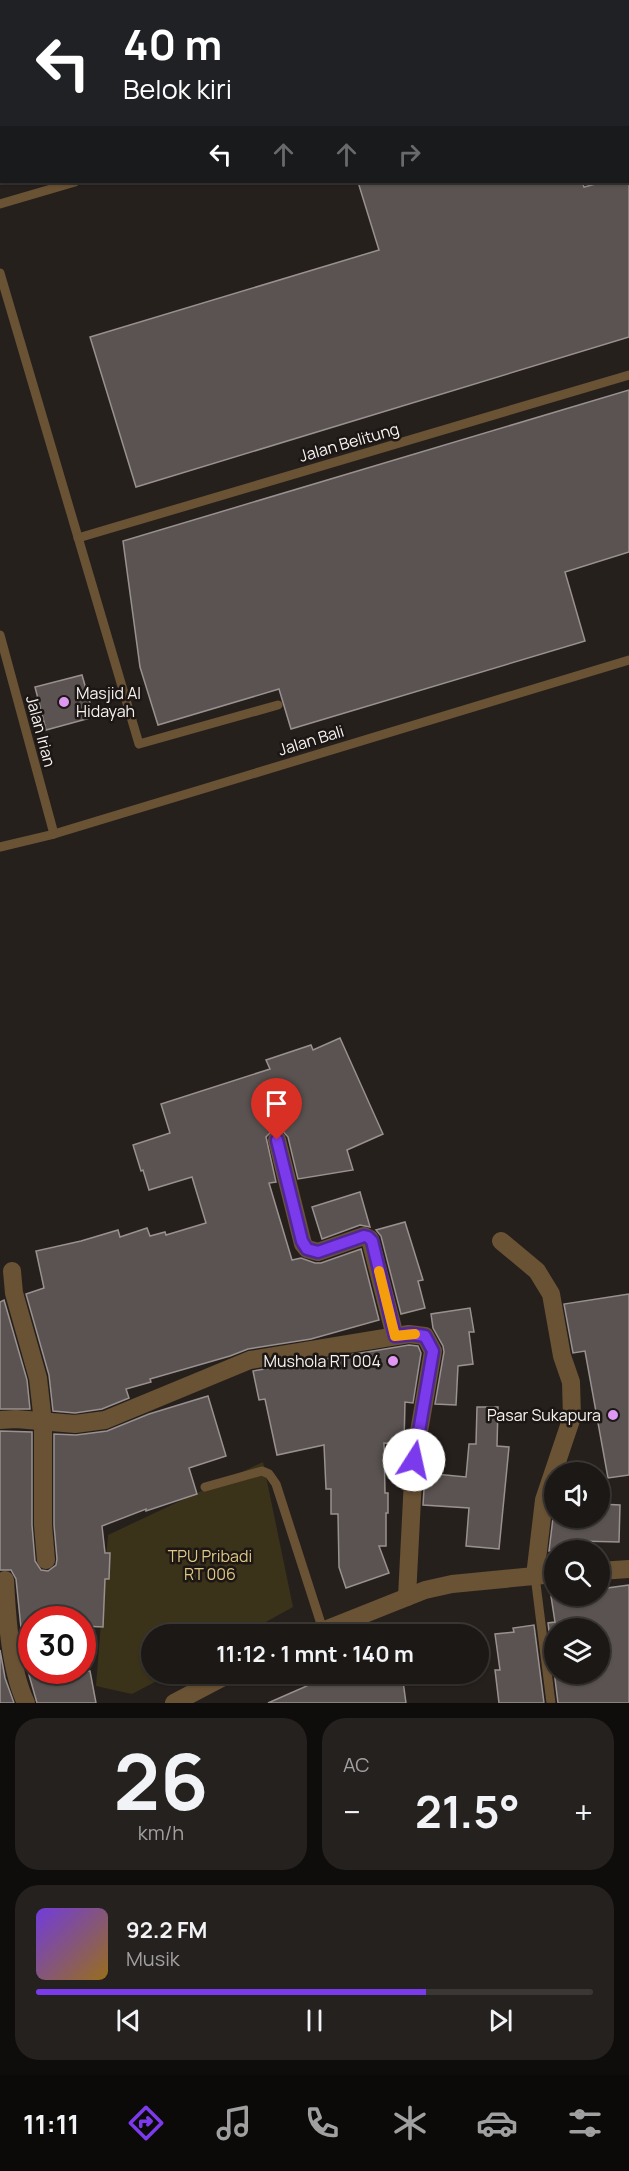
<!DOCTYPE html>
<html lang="id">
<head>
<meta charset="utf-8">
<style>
  body { margin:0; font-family:Manrope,sans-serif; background:#25211f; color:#f1f3f6; height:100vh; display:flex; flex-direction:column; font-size:22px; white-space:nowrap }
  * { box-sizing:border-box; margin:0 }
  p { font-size:20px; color:#a0a0a1 }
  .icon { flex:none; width:33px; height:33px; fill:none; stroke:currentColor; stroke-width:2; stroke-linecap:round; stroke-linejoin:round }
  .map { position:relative; height:1703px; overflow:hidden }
  .details { display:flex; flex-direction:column; gap:15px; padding:15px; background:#0f0d0c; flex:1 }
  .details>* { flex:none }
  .guide { position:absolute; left:0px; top:0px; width:630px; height:183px; box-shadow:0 2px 4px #0004,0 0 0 2px #3a3735; background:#202124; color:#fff; overflow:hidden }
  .buttons { position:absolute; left:544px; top:1462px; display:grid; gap:12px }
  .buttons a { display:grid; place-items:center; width:66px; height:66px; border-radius:50%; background:#1c1816; box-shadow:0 2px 4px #0004,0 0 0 2px #3a3735; font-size:30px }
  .speed { position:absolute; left:18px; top:1606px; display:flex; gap:12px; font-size:30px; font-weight:700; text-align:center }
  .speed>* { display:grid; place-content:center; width:78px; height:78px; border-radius:50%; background:#1c1816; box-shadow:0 2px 4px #0004,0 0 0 2px #3a3735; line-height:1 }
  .speed .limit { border:9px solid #d22; background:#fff; color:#111 }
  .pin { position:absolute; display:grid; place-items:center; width:51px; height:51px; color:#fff; margin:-62px -26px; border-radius:50% 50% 50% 0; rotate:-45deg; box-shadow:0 0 6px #0007 }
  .pin .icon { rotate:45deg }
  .me { position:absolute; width:66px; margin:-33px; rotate:10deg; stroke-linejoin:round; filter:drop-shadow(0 0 4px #0008) }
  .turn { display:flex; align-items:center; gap:21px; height:126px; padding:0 24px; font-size:27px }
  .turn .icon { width:78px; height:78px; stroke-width:2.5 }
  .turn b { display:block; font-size:42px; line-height:51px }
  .lanes { display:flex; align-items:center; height:57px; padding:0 24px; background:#0003; justify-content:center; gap:30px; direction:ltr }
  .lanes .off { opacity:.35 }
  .big { font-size:45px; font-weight:700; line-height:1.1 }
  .details .card { flex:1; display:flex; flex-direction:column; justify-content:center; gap:9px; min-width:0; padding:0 21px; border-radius:24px; background:#25211f }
  .details .dial { align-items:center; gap:0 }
  .dial b { font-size:78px; line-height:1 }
  .song { display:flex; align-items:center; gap:18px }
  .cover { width:72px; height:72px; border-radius:9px; background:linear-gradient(135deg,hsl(260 70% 55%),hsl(40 70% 35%)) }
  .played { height:6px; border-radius:3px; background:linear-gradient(90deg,#7c3aed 70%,#3a3735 70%) }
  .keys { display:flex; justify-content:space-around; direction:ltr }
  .heat { display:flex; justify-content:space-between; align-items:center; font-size:33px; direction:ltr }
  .details .tiles { flex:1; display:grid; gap:15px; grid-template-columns:1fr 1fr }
  .card:last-child { grid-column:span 2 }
  .trip { position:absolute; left:141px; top:1624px; width:348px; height:60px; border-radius:30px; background:#1c1816; box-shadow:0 2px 4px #0004,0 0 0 2px #3a3735; font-weight:700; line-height:60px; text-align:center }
  .tabs { display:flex; height:96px; justify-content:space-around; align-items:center; background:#0b0a09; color:#a0a0a1 }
  .tabs .icon { width:42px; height:42px }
  .tabs .active { color:#7c3aed }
  .tabs b { font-size:27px; color:#f1f3f6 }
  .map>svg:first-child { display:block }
</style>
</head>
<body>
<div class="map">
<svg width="629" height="1703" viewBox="0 0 629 1703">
  <rect width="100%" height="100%" fill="#26201d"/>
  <path fill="#3b321a" d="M263,1462L293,1607L242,1635H152V1674H170L132,1694L96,1686L108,1535Z"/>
  <g fill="#5a5351" stroke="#99918f" stroke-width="1.5" fill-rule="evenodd">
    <path d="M358,182H582L584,187L603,182H629V337L136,487L90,337L379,250Z"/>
    <path d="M629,390V552L565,572L585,641L291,729L279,689L158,725L140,667L123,541Z"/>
    <path d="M82,675L94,717L46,730L35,687Z"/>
    <path d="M340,1038L383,1134L347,1150L353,1170L298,1179L288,1137L281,1129H274L266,1137L276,1182L269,1183L292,1260L301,1258L315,1263H321L361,1249L379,1320L311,1339L248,1349L230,1356L150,1379L151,1382L126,1389L129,1398L102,1409L75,1413L53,1411L49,1375L26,1294L44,1288L36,1251L81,1241L118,1230L120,1237L147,1228L150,1236L165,1232L166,1235L206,1223L192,1177L149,1190L143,1170L141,1171L133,1145L170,1133L161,1104L270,1069L266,1060L311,1045L313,1050Z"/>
    <path d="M360,1192L370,1227L360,1225L322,1239L312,1207Z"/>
    <path d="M405,1222L423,1280L418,1281L425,1308L401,1314L381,1236L376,1230Z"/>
    <path d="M629,1294V1475L608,1478L585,1351L573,1353L564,1304Z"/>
    <path d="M4,1300L27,1380L30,1409H0V1302Z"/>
    <path d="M470,1308L474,1332H469L473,1364L458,1366L456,1405L435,1404L444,1352L443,1346L433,1328L431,1314Z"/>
    <path d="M409,1345L418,1346L421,1353L413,1403L405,1402L404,1444L384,1443L385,1493H388V1513H386V1546H379L389,1573L346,1588L339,1567L338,1514H331V1489H326L324,1445L277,1455L265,1399L259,1400L253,1371Z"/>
    <path d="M208,1396L226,1456L189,1468L197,1494L146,1511V1509L102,1526L105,1553H110L109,1579H105L103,1627L82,1626V1620H32V1671H90L96,1703H37L24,1657L16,1579L11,1570H0V1431L32,1432V1525L35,1561L41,1570L48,1571L56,1565L57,1559L54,1525V1434L76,1435L107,1431L149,1414Z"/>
    <path d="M477,1407H498L497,1446L509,1447L499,1549L466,1546L469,1508L423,1505L425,1473L466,1477L469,1444H476Z"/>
    <path d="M600,1504L620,1505L619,1542L579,1541L580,1550L549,1551L553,1518H600Z"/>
    <path d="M629,1585V1703H558L548,1623L555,1622L551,1596H600V1589ZM555,1625L556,1629H600V1674H555Z"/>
    <path d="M534,1625L544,1703H499L495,1670H500L495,1634L514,1632L513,1628Z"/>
    <path d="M0,1650L5,1678L14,1703H0Z"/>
    <path d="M334,1674H402L406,1703H268Z"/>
  </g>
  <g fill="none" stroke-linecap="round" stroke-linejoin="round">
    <g stroke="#6a5234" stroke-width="9">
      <path d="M628,16H629"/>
      <path d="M0,204L75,182"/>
      <path d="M0,273L139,744L278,705"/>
      <path d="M78,538L629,375"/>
      <path d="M0,635L54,834"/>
      <path d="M0,847L54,834L629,660"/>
      <path d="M205,1487L262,1471L269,1474L276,1484L323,1630"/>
      <path d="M535,1576L551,1703"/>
    </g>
    <g stroke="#6a5234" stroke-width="18">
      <path d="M277,1140L303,1244L307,1249L318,1252L364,1236L370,1239L395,1336"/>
      <path d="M501,1241L537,1271L551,1294L562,1356L571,1382L572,1417L544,1500L535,1576"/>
      <path d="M12,1271L14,1293L38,1378L43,1422V1525L46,1560"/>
      <path d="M0,1420L16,1419L75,1424L105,1420L250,1360L409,1334L425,1336L433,1351L414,1460L407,1597"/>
      <path d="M5,1580C7,1617 10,1670 26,1703"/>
    </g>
    <g stroke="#6a5234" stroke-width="18">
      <path d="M600,1571L629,1569"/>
      <path d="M312,1635L425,1590L452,1584L555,1574"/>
      <path d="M174,1703L229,1674"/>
    </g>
  </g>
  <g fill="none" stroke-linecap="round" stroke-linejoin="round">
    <defs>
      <path id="route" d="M277,1140L302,1241L307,1249L318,1252L364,1236L368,1237L372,1241L395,1336L412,1334L425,1336L433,1351L414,1460"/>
    </defs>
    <use href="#route" stroke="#51269a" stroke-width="15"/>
    <use href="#route" stroke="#7c3aed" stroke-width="10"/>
    <path stroke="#f59e0b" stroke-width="10" d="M379,1271L395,1336L415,1334"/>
  </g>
  <g fill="#df98f1" stroke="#1c1714" stroke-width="2">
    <circle cx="64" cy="702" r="6"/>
    <circle cx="393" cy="1361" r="6"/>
    <circle cx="613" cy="1415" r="6"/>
  </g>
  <g text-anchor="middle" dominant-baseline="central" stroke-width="5" stroke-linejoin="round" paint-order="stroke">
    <g font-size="16" fill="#f7f3f1" stroke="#1c1714">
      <text transform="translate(349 442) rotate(-16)">Jalan Belitung</text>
      <text transform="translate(41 731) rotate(75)">Jalan Irian</text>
      <text transform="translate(311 740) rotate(-17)">Jalan Bali</text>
    </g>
    <g font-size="16" fill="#f7f3f1" stroke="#1c1714" text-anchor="end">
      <text x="76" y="693" text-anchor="start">Masjid Al<tspan x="76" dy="18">Hidayah</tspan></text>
      <text x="381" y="1361">Mushola RT 004</text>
      <text x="601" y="1415">Pasar Sukapura</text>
    </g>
    <g font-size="16" fill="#dfc784" stroke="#1c1714">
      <text x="210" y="1556">TPU Pribadi<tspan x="210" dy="18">RT 006</tspan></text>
    </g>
  </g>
</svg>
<div class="buttons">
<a><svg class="icon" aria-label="sound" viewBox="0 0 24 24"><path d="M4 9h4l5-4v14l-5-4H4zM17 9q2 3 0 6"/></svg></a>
<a><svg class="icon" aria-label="search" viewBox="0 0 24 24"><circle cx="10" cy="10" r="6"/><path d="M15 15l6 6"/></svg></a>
<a><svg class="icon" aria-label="layers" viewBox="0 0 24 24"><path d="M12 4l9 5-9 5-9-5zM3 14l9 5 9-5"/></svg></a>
</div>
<div class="speed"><div class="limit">30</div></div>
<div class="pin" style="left:277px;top:1140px;background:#d93025"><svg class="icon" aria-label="arrive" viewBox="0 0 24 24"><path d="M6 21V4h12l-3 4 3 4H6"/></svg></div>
<svg class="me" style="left:414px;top:1460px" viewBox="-20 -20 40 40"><circle r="19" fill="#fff"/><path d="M0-13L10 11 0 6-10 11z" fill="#7c3aed"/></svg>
<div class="trip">11:12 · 1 mnt · 140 m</div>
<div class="guide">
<div class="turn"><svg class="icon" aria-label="left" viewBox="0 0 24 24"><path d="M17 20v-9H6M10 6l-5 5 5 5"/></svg><div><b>40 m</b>Belok kiri</div></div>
<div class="lanes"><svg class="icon" aria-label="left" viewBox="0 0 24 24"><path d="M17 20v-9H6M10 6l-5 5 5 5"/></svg><svg class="icon off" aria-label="ahead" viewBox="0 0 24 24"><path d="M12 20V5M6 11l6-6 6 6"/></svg><svg class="icon off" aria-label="ahead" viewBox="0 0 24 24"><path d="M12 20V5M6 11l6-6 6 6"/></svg><svg class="icon off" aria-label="right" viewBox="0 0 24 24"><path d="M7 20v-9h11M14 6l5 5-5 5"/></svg></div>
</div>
</div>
<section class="details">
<div class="tiles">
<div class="card dial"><b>26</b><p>km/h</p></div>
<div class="card"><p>AC</p>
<div class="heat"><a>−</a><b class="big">21.5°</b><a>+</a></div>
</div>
<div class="card">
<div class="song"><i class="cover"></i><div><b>92.2 FM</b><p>Musik</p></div></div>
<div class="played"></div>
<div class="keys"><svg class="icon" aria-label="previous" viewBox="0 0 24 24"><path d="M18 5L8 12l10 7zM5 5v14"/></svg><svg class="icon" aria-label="pause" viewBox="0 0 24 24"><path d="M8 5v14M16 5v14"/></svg><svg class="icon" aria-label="next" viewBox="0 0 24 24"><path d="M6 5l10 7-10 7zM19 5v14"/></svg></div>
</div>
</div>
</section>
<nav class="tabs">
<b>11:11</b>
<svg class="icon active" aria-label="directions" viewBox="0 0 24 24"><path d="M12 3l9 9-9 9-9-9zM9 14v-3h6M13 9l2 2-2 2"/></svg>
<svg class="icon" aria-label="music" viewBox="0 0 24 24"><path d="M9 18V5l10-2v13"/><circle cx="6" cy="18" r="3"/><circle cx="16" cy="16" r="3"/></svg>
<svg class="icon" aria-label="phone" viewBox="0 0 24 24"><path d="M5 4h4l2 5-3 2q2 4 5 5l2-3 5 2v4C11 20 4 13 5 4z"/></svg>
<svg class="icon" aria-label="climate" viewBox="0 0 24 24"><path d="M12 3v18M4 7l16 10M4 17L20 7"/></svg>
<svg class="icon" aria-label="car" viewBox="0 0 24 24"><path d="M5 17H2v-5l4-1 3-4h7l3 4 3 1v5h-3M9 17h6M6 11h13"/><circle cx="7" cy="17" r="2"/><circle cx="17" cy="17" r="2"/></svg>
<svg class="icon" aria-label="filters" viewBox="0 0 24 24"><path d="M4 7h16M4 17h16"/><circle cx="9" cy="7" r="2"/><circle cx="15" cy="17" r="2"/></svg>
</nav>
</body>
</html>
